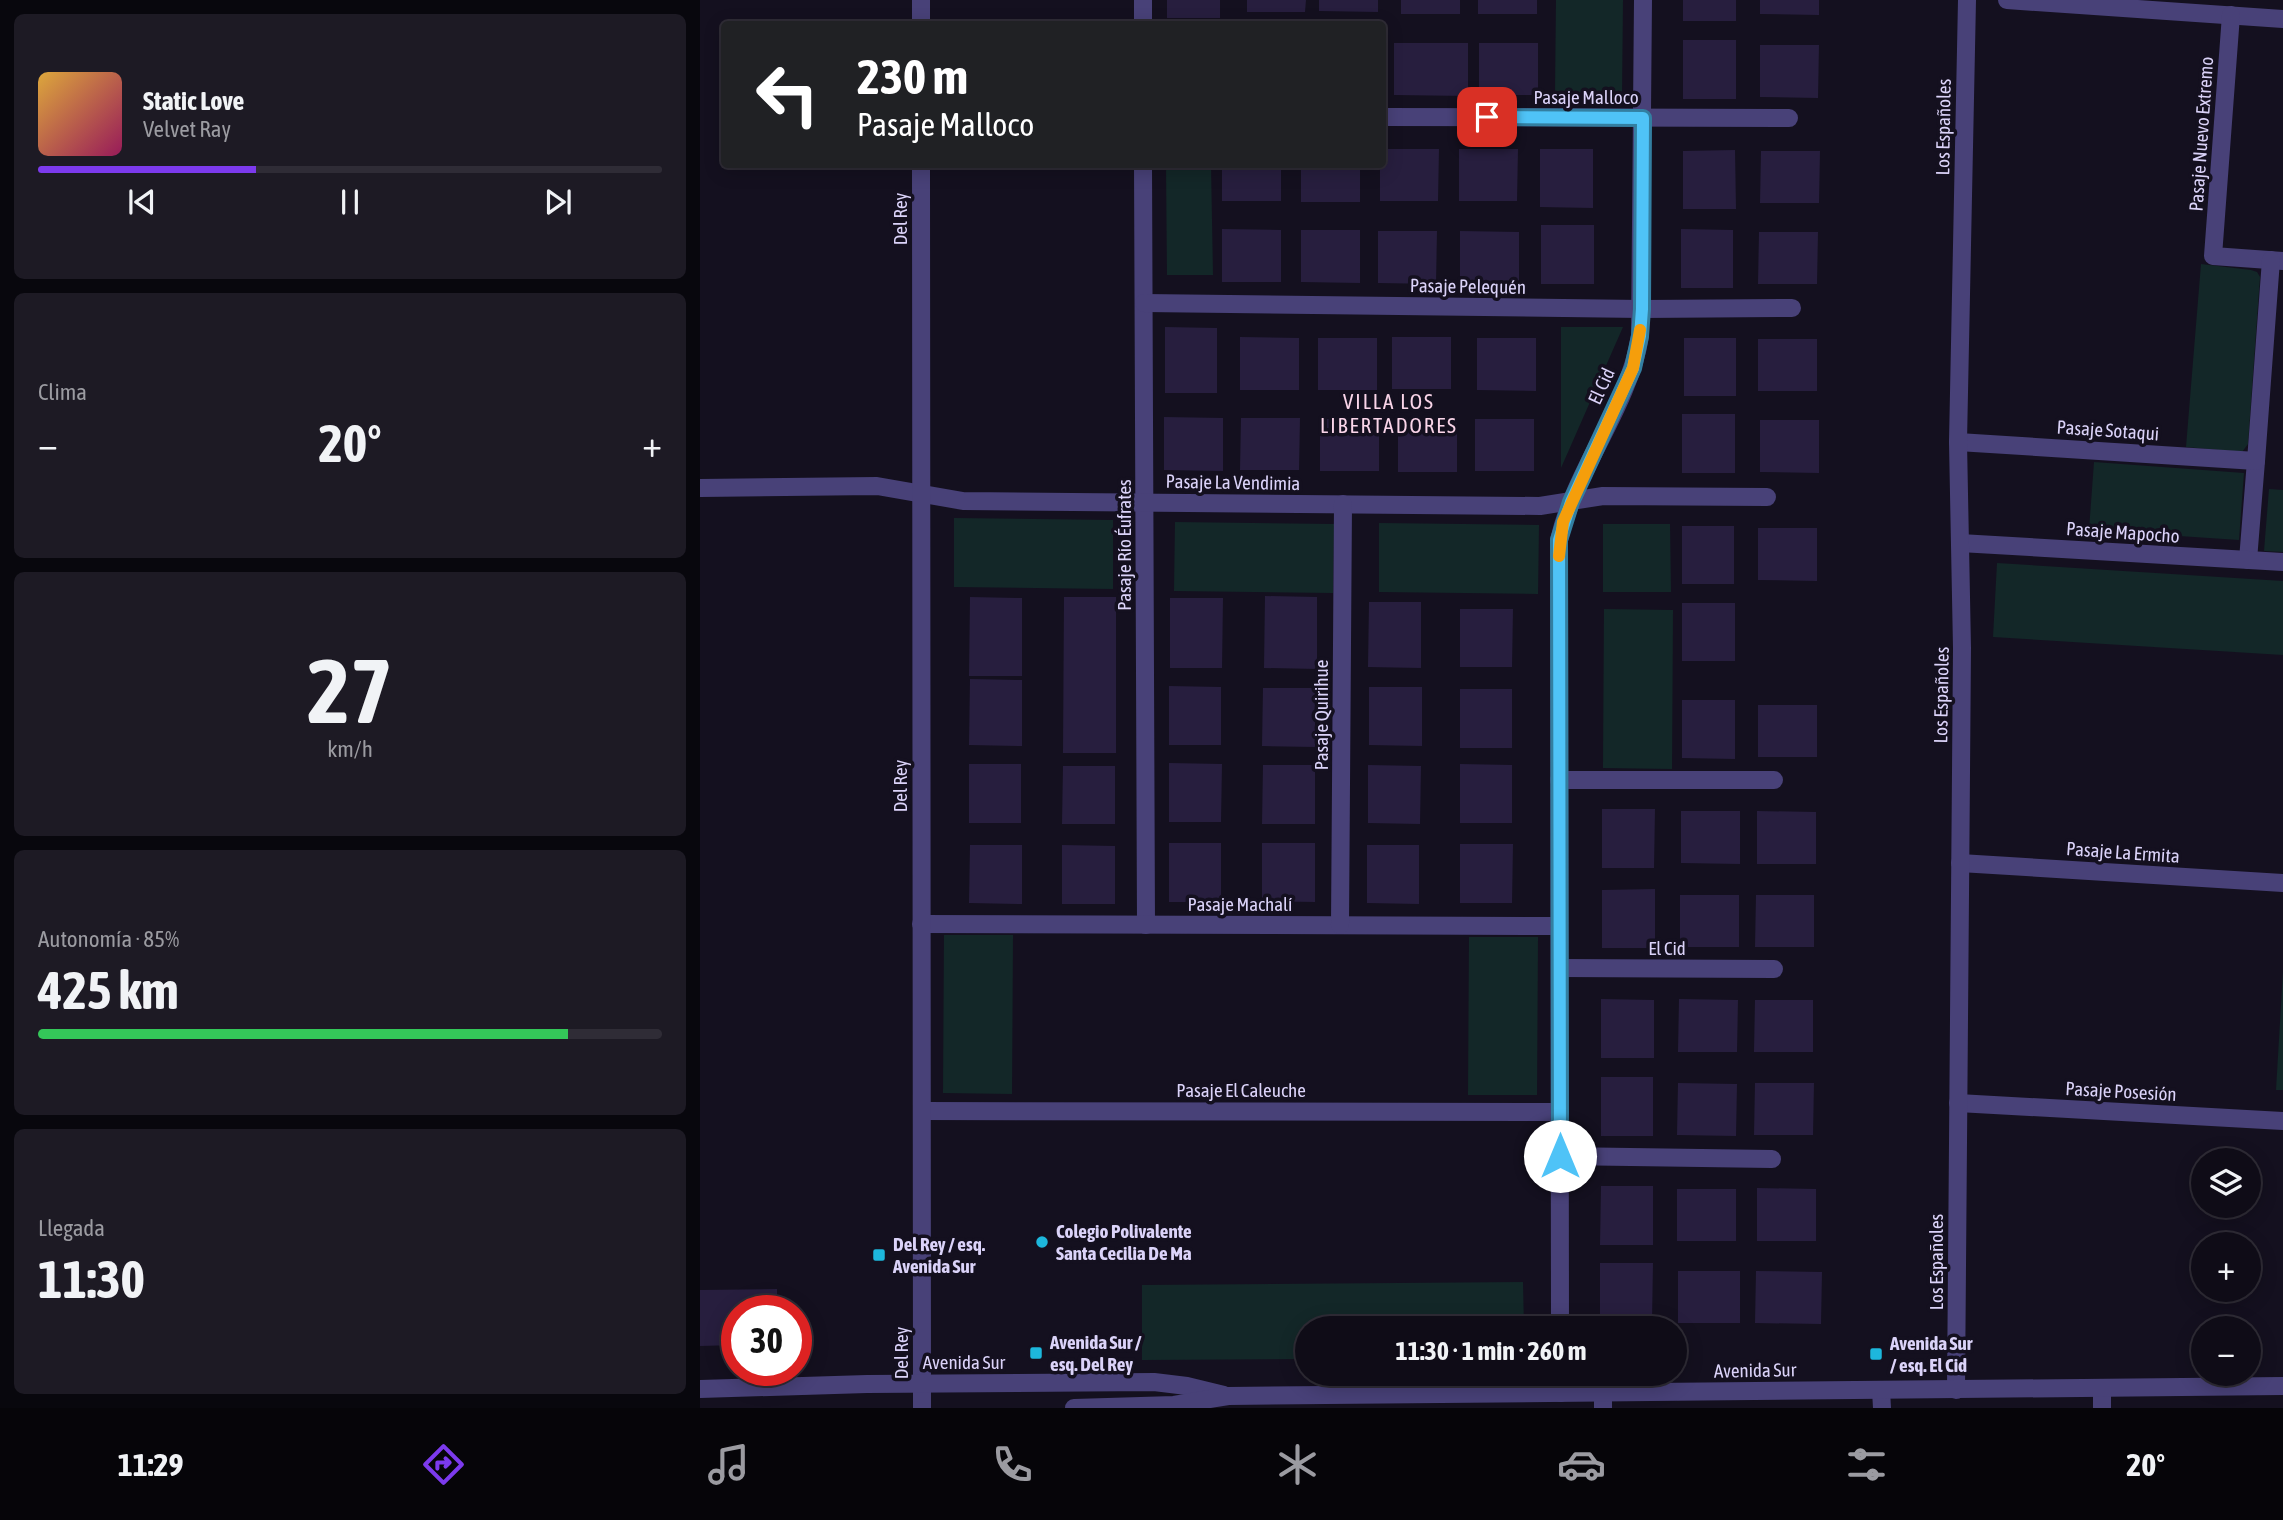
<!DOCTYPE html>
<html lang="es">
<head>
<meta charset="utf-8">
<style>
  body { margin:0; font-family:"Asap Condensed",sans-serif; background:#1d1a24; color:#f1f3f6; height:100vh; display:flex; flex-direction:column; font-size:26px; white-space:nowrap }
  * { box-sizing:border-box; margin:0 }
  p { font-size:23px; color:#9b9ba1 }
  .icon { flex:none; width:38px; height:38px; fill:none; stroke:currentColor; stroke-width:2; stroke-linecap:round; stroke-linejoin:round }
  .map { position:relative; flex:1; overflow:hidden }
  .side { display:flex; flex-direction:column; gap:14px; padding:14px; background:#08070d; width:700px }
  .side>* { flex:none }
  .banner { position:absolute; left:21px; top:21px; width:665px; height:147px; border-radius:7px; box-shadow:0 4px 18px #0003,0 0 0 2px #2f2c36; background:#202124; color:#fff; overflow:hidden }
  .tools { position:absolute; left:1491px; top:1148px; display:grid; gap:14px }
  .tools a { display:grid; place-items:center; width:70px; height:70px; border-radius:50%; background:#0f0c17; box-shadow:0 4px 18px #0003,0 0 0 2px #2f2c36; font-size:35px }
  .speed { position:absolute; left:21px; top:1295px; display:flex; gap:14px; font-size:35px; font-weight:700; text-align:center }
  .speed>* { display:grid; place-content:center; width:91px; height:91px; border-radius:50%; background:#0f0c17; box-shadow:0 4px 18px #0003,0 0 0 2px #2f2c36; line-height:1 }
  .speed .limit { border:10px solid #d22; background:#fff; color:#111 }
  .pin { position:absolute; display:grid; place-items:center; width:60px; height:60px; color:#fff; margin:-30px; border-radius:14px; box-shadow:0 4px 10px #0006 }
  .me { position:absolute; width:77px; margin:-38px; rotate:0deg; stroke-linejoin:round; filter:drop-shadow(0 0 5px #0008) }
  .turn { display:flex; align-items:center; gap:24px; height:147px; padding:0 21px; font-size:32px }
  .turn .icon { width:91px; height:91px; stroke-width:2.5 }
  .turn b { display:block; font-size:49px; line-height:60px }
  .big { font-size:52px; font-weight:700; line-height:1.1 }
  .side .widget { flex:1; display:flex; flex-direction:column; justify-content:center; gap:10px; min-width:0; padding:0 24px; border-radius:10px; background:#1d1a24 }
  .side .dial { align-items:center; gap:0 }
  .dial b { font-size:91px; line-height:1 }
  .song { display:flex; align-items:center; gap:21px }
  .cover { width:84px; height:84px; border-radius:10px; background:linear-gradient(135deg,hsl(40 70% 55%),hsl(330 70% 35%)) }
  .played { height:7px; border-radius:4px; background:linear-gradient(90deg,#7c3aed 35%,#2f2c36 35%) }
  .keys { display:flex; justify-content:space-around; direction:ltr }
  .heat { display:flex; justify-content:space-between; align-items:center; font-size:38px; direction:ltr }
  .charge { height:10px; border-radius:5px; background:linear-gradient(90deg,#34c759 85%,#2f2c36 0) }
  .trip { position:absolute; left:595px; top:1316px; width:392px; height:70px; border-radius:35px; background:#0f0c17; box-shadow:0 4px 18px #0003,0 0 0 2px #2f2c36; font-weight:700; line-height:70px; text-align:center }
  .menu { display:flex; height:112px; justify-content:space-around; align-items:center; background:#060509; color:#9b9ba1 }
  .menu .icon { width:49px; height:49px }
  .menu .active { color:#7c3aed }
  .menu b { font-size:32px; color:#f1f3f6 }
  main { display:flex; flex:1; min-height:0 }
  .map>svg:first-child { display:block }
</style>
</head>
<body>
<main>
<section class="side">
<div class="widget">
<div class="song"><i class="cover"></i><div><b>Static Love</b><p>Velvet Ray</p></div></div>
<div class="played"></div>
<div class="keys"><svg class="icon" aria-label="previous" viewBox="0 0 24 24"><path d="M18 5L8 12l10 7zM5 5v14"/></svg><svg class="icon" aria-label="pause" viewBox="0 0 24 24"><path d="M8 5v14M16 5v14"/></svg><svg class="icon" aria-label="next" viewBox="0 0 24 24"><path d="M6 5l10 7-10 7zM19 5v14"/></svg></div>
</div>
<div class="widget"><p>Clima</p>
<div class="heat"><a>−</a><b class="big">20°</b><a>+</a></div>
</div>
<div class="widget dial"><b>27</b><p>km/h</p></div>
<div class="widget"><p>Autonomía · 85%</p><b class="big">425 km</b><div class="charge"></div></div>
<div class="widget"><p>Llegada</p><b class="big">11:30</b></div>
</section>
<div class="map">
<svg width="1583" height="1408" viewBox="0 0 1583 1408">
  <rect width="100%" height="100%" fill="#14101f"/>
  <g fill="#132728">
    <path d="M856,0H923L922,94L855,93Z"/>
    <path d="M466,165H511L513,275H467Z"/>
    <path d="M1501,264L1551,270L1557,272L1560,277L1548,444L1542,452L1486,447Z"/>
    <path d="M861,327H923L861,468Z"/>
    <path d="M1394,462L1544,473L1539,540L1389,530Z"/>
    <path d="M1569,489L1583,490V552L1564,551Z"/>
    <path d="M254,518L413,520V589L254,587Z"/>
    <path d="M475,522L634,524L633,593L474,591Z"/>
    <path d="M679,523L839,525L838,594L679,592Z"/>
    <path d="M903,524H970L971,592H903Z"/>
    <path d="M1297,563L1583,581V655L1293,637Z"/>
    <path d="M904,609L973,610L972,769L903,768Z"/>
    <path d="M244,935H313L312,1094L243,1093Z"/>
    <path d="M769,937H838L837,1095H768Z"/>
    <path d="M1583,971V1090H1576Z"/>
    <path d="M823,1282L824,1328H607V1359L442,1360V1285Z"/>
  </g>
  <g fill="#271e3e">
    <rect x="467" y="0" width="53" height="18"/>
    <path d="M547,0H606L605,12H547Z"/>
    <path d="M619,0H678V12L619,11Z"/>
    <rect x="701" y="0" width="59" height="14"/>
    <rect x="778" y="0" width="59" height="14"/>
    <rect x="983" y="0" width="53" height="21"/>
    <path d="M1060,0H1119V15L1060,14Z"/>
    <rect x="983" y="40" width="53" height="59"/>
    <path d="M694,43H768V96L694,95Z"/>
    <rect x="779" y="43" width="59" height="52"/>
    <path d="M1060,45H1119L1118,98L1060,97Z"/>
    <path d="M682,149H739L738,201H680V164H682Z"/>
    <path d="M759,149H818L817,201H759Z"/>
    <path d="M840,149H893V208L840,207Z"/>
    <path d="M1035,150L1036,209H983V151Z"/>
    <path d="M1061,151H1120L1119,203H1060Z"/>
    <rect x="522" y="164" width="59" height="37"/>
    <rect x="601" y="164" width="59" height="38"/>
    <rect x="841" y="225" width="53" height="59"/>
    <path d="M522,229L581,230V282H522Z"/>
    <path d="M981,229L1033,230V288H981Z"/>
    <path d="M601,230H660V283L601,282Z"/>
    <path d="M678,231H737L736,284L678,283Z"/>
    <path d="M760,231L819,232V284H760Z"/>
    <path d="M1059,232H1118L1117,284H1058Z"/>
    <path d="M465,327L517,328V393H465Z"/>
    <path d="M540,337L599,338V390H540Z"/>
    <rect x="692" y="337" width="59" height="52"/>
    <rect x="618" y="338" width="59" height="52"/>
    <path d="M777,338H836V391L777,390Z"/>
    <rect x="984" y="338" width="52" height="58"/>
    <rect x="1058" y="339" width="59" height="52"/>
    <rect x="982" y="414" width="53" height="59"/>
    <path d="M464,417L523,418V471L464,470Z"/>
    <path d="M541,418H600L599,470H540Z"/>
    <rect x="620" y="419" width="59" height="52"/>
    <rect x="775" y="419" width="59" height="52"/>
    <rect x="698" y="420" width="59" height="52"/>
    <path d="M1060,420H1119V473L1060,472Z"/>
    <rect x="982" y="526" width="52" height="58"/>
    <path d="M1058,528H1117V581L1058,580Z"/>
    <path d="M565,596L617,597V669L564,668Z"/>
    <path d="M270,597L322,598V676H269Z"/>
    <path d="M364,597H416V753H363Z"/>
    <path d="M470,598H523L522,668H470Z"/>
    <path d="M669,602H721V668L668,667Z"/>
    <rect x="982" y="603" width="53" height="58"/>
    <path d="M760,609H813L812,667H760Z"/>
    <path d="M270,679L322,680V746L269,745Z"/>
    <path d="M469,686L521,687V745H469Z"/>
    <path d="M669,687H722V746L669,745Z"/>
    <path d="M563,688H615V747L562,746Z"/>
    <rect x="760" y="689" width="52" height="59"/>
    <path d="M982,700H1035V759L982,758Z"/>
    <rect x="1058" y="705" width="59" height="52"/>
    <path d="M469,763L522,764L521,822H469Z"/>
    <rect x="269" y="764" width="52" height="59"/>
    <path d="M760,764L812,765V823H760Z"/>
    <path d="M563,765H615V824H562Z"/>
    <path d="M668,765L721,766L720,824L668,823Z"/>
    <path d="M363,766H415V824H362Z"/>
    <path d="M902,809H955L954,868H902Z"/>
    <path d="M981,811H1040V864L981,863Z"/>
    <path d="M1057,811L1116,812V864H1057Z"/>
    <rect x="469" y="843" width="52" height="59"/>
    <path d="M562,843H615V902L562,901Z"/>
    <path d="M760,844H813L812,903H760Z"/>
    <path d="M270,845H322V904L269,903Z"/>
    <path d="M362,845L415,846V904H362Z"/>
    <path d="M667,845H719V904L667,903Z"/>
    <path d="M955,889V948H902V890Z"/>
    <rect x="980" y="895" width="59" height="52"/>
    <path d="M1056,895H1114V947H1055Z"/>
    <path d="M901,999L954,1000V1058H901Z"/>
    <path d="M979,999L1038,1000L1037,1052H978Z"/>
    <path d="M1055,1000H1113V1052H1054Z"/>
    <rect x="901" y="1077" width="52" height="59"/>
    <path d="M978,1083L1037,1084L1036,1136L977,1135Z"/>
    <path d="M1055,1083H1114L1113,1135H1054Z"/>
    <path d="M901,1186H953V1245H900Z"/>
    <path d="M1057,1188L1116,1189V1241H1057Z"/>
    <rect x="977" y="1189" width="59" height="52"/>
    <path d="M900,1263H953L952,1322H900Z"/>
    <rect x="978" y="1271" width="62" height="52"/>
    <path d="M1056,1271L1122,1272L1121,1324L1055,1323Z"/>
    <path d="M77,1289V1311H37V1345L0,1346V1290Z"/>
  </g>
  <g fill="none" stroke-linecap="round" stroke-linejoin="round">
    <path stroke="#484178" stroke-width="18" d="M1548,560L1556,461"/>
    <g stroke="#484178" stroke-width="18">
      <path d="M443,0V24"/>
      <path d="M1307,0L1583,19"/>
      <path d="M1531,15L1513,256L1583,261"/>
      <path d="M682,117L1089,118"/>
      <path d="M443,164L446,925"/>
      <path d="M444,303L942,309L1092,308"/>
      <path d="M1258,442L1556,461L1571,260"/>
      <path d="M0,488L177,486L263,501L840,506L903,496L1067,497"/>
      <path d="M1260,543L1583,562"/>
      <path d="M859,780H1074"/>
      <path d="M1260,863L1583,883"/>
      <path d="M221,924L859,926"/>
      <path d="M640,925L643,504"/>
      <path d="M860,968L1074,969"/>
      <path d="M1258,1103L1583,1121"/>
      <path d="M222,1111L860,1112"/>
      <path d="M860,1156L1072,1159"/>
      <path d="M860,1328L859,540C875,469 929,407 940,336L943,0"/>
      <path d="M860,1374L861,1393"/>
      <path d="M1402,1388V1408"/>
      <path d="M1181,1390L1182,1408"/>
      <path d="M1256,1390L1262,648L1258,442L1267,0"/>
      <path d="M903,1393V1408"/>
    </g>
    <g stroke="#484178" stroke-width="18">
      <path d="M221,0V24"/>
      <path d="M221,164L222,1408"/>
      <path d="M0,1389L167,1384L454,1382L487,1386L524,1395"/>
      <path d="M374,1408L474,1405L528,1396L1583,1386"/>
    </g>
  </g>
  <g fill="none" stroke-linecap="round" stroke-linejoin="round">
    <defs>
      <path id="route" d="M787,117L943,118L942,309L940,336L933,368L871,502L859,540L860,1156"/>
    </defs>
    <use href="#route" stroke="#337fa1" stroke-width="18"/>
    <use href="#route" stroke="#4fc3f7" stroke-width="12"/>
    <path stroke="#f59e0b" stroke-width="12" d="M859,556L863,522L933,368L940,330"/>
  </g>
  <g fill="#1db7dc" stroke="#14101f" stroke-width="2.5">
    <circle cx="342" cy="1242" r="7"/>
    <rect x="172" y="1248" width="14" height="14" rx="3.5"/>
    <rect x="329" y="1346" width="14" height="14" rx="3.5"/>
    <rect x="1169" y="1347" width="14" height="14" rx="3.5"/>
  </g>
  <g text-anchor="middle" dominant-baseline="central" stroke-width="7" stroke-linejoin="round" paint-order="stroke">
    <g font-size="19" fill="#dbd3f9" stroke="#14101f">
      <text x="886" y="97">Pasaje Malloco</text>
      <text transform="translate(1243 127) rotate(-89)">Los Españoles</text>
      <text transform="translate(1501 134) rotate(-86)">Pasaje Nuevo Extremo</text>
      <text transform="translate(200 219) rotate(-90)">Del Rey</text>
      <text transform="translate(768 286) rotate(1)">Pasaje Pelequén</text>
      <text transform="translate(901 386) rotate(-65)">El Cid</text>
      <text transform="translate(1408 430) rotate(4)">Pasaje Sotaqui</text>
      <text transform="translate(533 482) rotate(1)">Pasaje La Vendimia</text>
      <text transform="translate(1423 532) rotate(4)">Pasaje Mapocho</text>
      <text transform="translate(424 545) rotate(-90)">Pasaje Río Éufrates</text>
      <text transform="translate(1241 695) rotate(-89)">Los Españoles</text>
      <text transform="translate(621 715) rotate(-90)">Pasaje Quirihue</text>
      <text transform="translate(200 786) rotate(-90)">Del Rey</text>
      <text transform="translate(1423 852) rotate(4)">Pasaje La Ermita</text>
      <text x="540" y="904">Pasaje Machalí</text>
      <text x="967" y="948">El Cid</text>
      <text x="541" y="1090">Pasaje El Caleuche</text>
      <text transform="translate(1421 1091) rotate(3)">Pasaje Posesión</text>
      <text transform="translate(1236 1262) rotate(-90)">Los Españoles</text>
      <text transform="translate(201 1353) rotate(-90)">Del Rey</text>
      <text x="264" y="1362">Avenida Sur</text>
      <text transform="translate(1055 1370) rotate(-1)">Avenida Sur</text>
    </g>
    <g font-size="19" font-weight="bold" fill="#dbd3f9" stroke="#14101f" text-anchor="start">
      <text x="356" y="1231">Colegio Polivalente<tspan x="356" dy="22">Santa Cecilia De Ma</tspan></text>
      <text x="193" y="1244">Del Rey / esq.<tspan x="193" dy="22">Avenida Sur</tspan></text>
      <text x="350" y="1342">Avenida Sur /<tspan x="350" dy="22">esq. Del Rey</tspan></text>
      <text x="1190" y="1343">Avenida Sur<tspan x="1190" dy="22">/ esq. El Cid</tspan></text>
    </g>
    <g font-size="21" letter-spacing="2" fill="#fad5e9" stroke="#14101f">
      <text x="689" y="401">VILLA LOS<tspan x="689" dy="24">LIBERTADORES</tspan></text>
    </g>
  </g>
</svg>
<div class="tools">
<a><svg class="icon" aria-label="layers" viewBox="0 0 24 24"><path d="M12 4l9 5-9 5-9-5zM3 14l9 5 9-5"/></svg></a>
<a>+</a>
<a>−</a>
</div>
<div class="speed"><div class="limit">30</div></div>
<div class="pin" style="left:787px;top:117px;background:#d93025"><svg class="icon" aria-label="arrive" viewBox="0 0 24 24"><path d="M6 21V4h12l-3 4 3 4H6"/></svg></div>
<svg class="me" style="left:860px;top:1156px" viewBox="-20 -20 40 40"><circle r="19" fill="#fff"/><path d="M0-13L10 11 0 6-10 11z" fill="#4fc3f7"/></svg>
<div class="trip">11:30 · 1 min · 260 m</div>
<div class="banner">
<div class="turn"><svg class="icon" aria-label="left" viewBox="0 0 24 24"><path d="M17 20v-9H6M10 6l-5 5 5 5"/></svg><div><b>230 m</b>Pasaje Malloco</div></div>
</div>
</div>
</main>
<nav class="menu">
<b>11:29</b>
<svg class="icon active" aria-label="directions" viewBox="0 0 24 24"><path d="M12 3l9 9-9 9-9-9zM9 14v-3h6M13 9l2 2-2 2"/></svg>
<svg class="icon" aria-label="music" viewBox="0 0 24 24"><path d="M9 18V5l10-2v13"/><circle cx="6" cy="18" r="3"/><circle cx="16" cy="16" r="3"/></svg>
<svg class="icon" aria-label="phone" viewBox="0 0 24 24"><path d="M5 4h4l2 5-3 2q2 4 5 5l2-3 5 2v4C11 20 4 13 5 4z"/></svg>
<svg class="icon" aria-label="climate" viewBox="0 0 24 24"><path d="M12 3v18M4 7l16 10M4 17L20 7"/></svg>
<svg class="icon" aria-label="car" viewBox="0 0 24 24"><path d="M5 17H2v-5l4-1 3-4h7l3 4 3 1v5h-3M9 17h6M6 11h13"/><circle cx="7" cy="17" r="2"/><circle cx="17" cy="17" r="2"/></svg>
<svg class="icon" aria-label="filters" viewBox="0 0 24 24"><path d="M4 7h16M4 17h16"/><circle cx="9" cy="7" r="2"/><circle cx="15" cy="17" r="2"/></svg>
<b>20°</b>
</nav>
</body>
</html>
